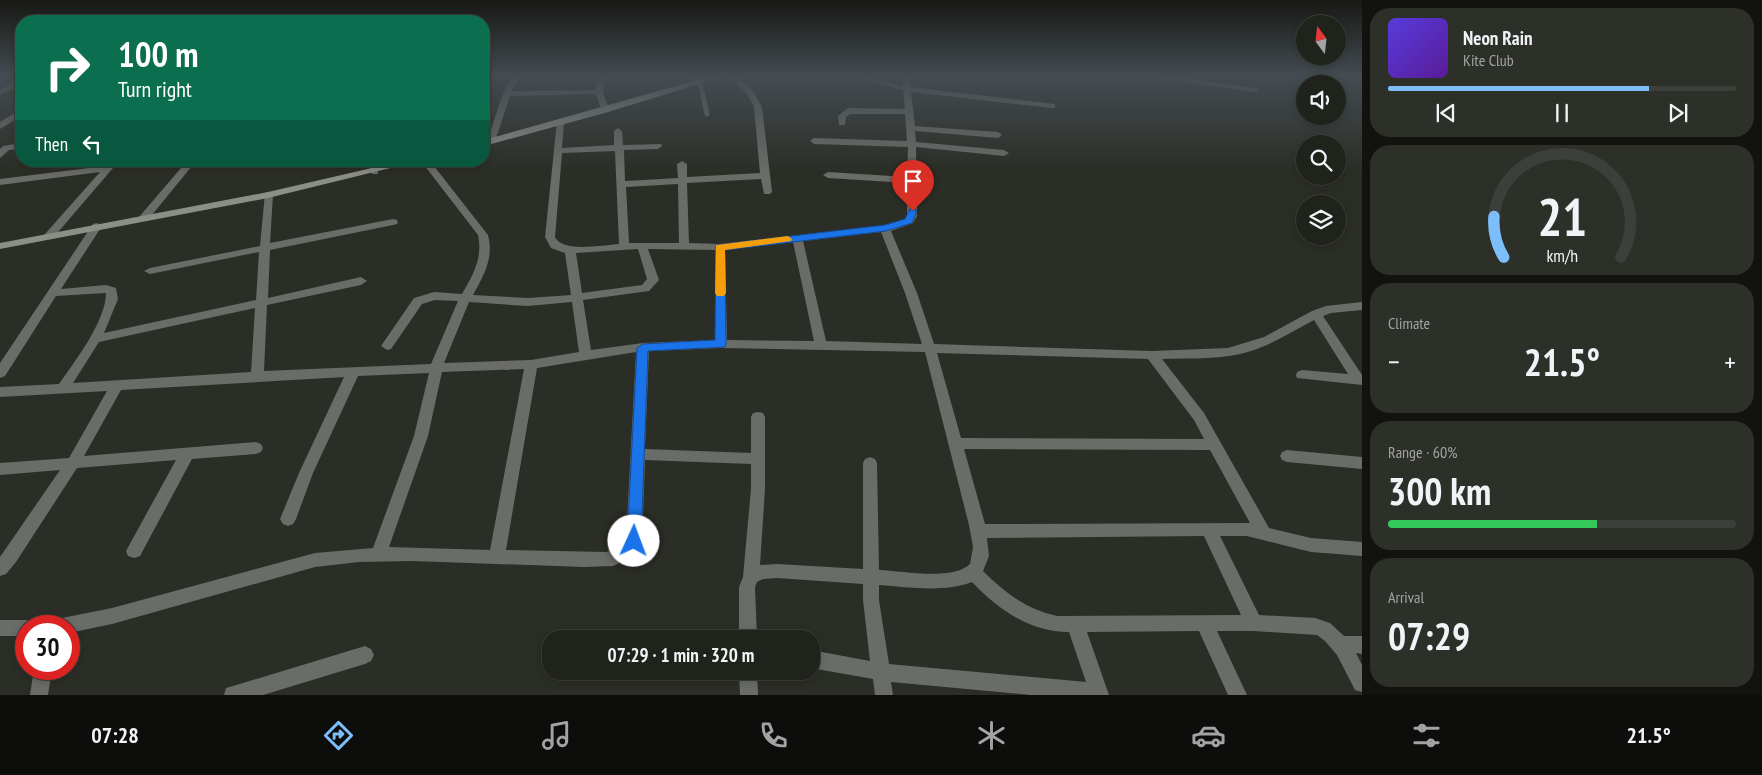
<!DOCTYPE html>
<html lang="en">
<head>
<meta charset="utf-8">
<style>
  body { margin:0; font-family:"PT Sans Narrow",sans-serif; background:#2d2f29; color:#f1f3f6; height:100vh; display:flex; flex-direction:column; font-size:19px; white-space:nowrap }
  * { box-sizing:border-box; margin:0 }
  p { font-size:16px; color:#a2a4a3 }
  .icon { flex:none; width:28px; height:28px; fill:none; stroke:currentColor; stroke-width:2; stroke-linecap:round; stroke-linejoin:round }
  .map { position:relative; flex:1; overflow:hidden }
  .panel { display:flex; flex-direction:column; gap:8px; padding:8px; background:#12130f; width:400px }
  .panel>* { flex:none }
  .banner { position:absolute; left:15px; top:15px; width:475px; height:152px; border-radius:20px; box-shadow:0 2px 8px #0003,0 0 0 1px #3d3f3b; background:#0b6e4f; color:#fff; overflow:hidden }
  .needle { width:32px; rotate:345deg }
  .controls { position:absolute; left:1296px; top:15px; display:grid; gap:10px }
  .controls a { display:grid; place-items:center; width:50px; height:50px; border-radius:50%; background:#20221c; box-shadow:0 2px 8px #0003,0 0 0 1px #3d3f3b; font-size:25px }
  .speed { position:absolute; left:15px; top:615px; display:flex; gap:10px; font-size:25px; font-weight:700; text-align:center }
  .speed>* { display:grid; place-content:center; width:65px; height:65px; border-radius:50%; background:#20221c; box-shadow:0 2px 8px #0003,0 0 0 1px #3d3f3b; line-height:1 }
  .speed .limit { border:8px solid #d22; background:#fff; color:#111 }
  .pin { position:absolute; display:grid; place-items:center; width:42px; height:42px; color:#fff; margin:-51px -21px; border-radius:50% 50% 50% 0; rotate:-45deg; box-shadow:0 0 5px #0007 }
  .pin .icon { rotate:45deg }
  .me { position:absolute; width:55px; margin:-28px; rotate:2deg; stroke-linejoin:round; filter:drop-shadow(0 0 4px #0008) }
  .turn { display:flex; align-items:center; gap:18px; height:105px; padding:0 20px; font-size:22px }
  .turn .icon { width:65px; height:65px; stroke-width:2.5 }
  .turn b { display:block; font-size:35px; line-height:42px }
  .then { display:flex; align-items:center; height:48px; padding:0 20px; background:#0003; gap:10px; font-size:19px }
  .big { font-size:38px; font-weight:700; line-height:1.1 }
  .panel .widget { flex:1; display:flex; flex-direction:column; justify-content:center; gap:8px; min-width:0; padding:0 18px; border-radius:20px; background:#2d2f29 }
  .panel .dial { align-items:center; gap:0 }
  .dial svg { height:130px; overflow:visible; fill:none; stroke:#3d3f3b; stroke-width:7; stroke-linecap:round; text-anchor:middle }
  .dial text { fill:#f1f3f6; stroke:none }
  .song { display:flex; align-items:center; gap:15px }
  .cover { width:60px; height:60px; border-radius:8px; background:linear-gradient(135deg,hsl(250 70% 55%),hsl(270 70% 35%)) }
  .played { height:5px; border-radius:2px; background:linear-gradient(90deg,#7cbef9 75%,#3d3f3b 75%) }
  .keys { display:flex; justify-content:space-around; direction:ltr }
  .heat { display:flex; justify-content:space-between; align-items:center; font-size:28px; direction:ltr }
  .charge { height:8px; border-radius:4px; background:linear-gradient(90deg,#34c759 60%,#3d3f3b 0) }
  .trip { position:absolute; left:542px; top:630px; width:278px; height:50px; border-radius:20px; background:#20221c; box-shadow:0 2px 8px #0003,0 0 0 1px #3d3f3b; font-weight:700; line-height:50px; text-align:center }
  .tab-bar { display:flex; height:80px; justify-content:space-around; align-items:center; background:#0d0e0b; color:#a2a4a3 }
  .tab-bar .icon { width:35px; height:35px }
  .tab-bar .current { color:#7cbef9 }
  .tab-bar b { font-size:22px; color:#f1f3f6 }
  main { display:flex; flex:1; min-height:0 }
  .map>svg:first-child { display:block }
</style>
</head>
<body>
<main>
<div class="map">
<svg width="1362" height="695" viewBox="0 0 1362 695">
  <rect width="100%" height="100%" fill="#2b2e26"/>
  <g fill="none" stroke-linecap="round" stroke-linejoin="round">
    <path stroke="#6a6c67" stroke-width="5" d="M700,82L707,114"/>
    <g fill="#6a6c67" fill-rule="evenodd">
      <path d="M513,75H521L512,91L595,90L598,75H606L603,92L609,110L602,112L596,94L510,96L495,141L491,144L488,143L487,141L503,94Z"/>
      <path d="M688,75H697L704,82L697,84Z"/>
      <path d="M727,75H736L753,91L762,107L772,192L770,194H764L761,179L687,183L689,243L720,244L885,225L905,219L907,216V183L828,178L823,175L828,172L907,177L908,147L814,144L810,141L814,138L907,141L905,114H850L846,117L845,125H839L838,116L848,108L905,109L903,90L846,75H860L903,86L902,75H910L911,87L1055,104V108H1052L911,92L915,126L998,132L1002,135L998,138L915,131L916,142L1004,150L1009,153L1004,156L916,147L917,216L913,223L891,231L917,293L934,344L1152,351L1228,348L1264,337L1312,311L1326,306L1362,302V310L1331,313L1323,316L1362,375V385L1297,378L1296,375L1297,372L1302,370L1348,374L1314,320C1293,331 1273,344 1251,351C1223,360 1191,358 1162,359L1204,413L1269,528L1311,538L1362,542V556L1311,552L1247,536H1220L1259,615L1315,618L1330,623L1344,636H1362V654L1356,653L1362,665V692L1355,690L1337,655L1325,641L1317,635L1254,631H1217L1247,695H1228L1199,631L1087,632L1109,695H1031L891,682L893,695H875L873,679L811,668V650L870,661L863,600V584L777,578L763,579L757,582L755,587L757,639H739V587L743,577L751,489V464L645,460L642,541L630,558L613,566L584,567L413,561L359,562L315,567L112,624L69,633V626H53L56,620L62,618L112,608L315,553L373,548L414,436L429,373L358,376L313,473L296,519L293,524L288,526L283,524L280,519L299,473L344,377L121,390L84,456L256,442L261,444L263,448L261,452L256,454L192,459L140,556L134,558L128,556L126,551L176,460L77,468L16,562L6,574L0,576V557L60,470L0,475V463L69,458L107,391L0,397V387L59,384C75,361 106,321 106,293L56,296L5,376L0,378V363L93,224L97,223L102,226L61,289L106,285L116,288L118,299L104,333L256,300L259,252L150,274L144,271L150,268L260,246L265,193L268,192L273,195L270,243L393,219L397,220L398,222L397,224L393,225L270,250L268,298L361,277L367,281L361,285L267,305L264,371L431,364L458,301L435,300L422,304L391,349L387,350L381,346L414,298L434,292L462,294C473,275 483,258 478,235L421,161H430L488,235C494,258 484,275 473,295L528,298L571,295L565,253L551,248L545,237L557,121L564,123L562,148L614,145V131L618,128L622,131L623,145L661,144L662,146L658,149L624,150L625,181L678,178L677,164L682,161L687,164V177L760,173L754,107L747,94ZM615,151L619,244C603,245 562,253 555,237L562,153ZM678,184L679,243H629L626,187ZM881,232L905,293L922,344L826,341L803,241ZM793,242L814,341L727,340L725,250ZM638,249L647,279L642,285L582,293L576,253ZM648,249L715,250V340L643,343L591,350L583,300L649,291L659,280ZM469,302L528,306L572,302L579,352L531,360L444,363ZM255,308L251,372L73,383L99,342ZM721,348L925,352L969,525L973,547L970,564C953,581 902,571 879,570L877,463L875,459L870,457L865,459L863,463V569L777,564L760,565L765,489V417L763,413L758,412L753,413L751,417V453L645,449L649,351ZM636,352L626,540L619,548L606,552L506,550L537,368ZM937,353L1148,359L1194,420L1204,439L961,438ZM524,369L490,550L389,547L428,436L442,372ZM964,449L1210,450L1250,523L985,524ZM1204,536L1241,615L1057,616C1026,609 1005,593 983,571L989,556L987,538ZM972,582C998,609 1029,632 1069,632L1086,682L889,664L879,600V585C909,587 943,593 972,582Z"/>
      <path d="M1139,75H1161L1256,88L1260,90L1256,92L1143,77Z"/>
      <path d="M11,84H21V88H15L0,95V90Z"/>
      <path d="M18,111H21V116L0,129V122Z"/>
      <path d="M21,143V149L9,150L0,158V149L3,146Z"/>
      <path d="M187,161H196L147,221H139V217Z"/>
      <path d="M368,161H378V174H372Z"/>
      <path d="M110,163L115,166L113,168L53,238H45L44,236L45,234L100,172L0,185V179L105,166Z"/>
      <path d="M1287,450L1362,457V469L1287,462L1282,460L1280,456L1282,452Z"/>
      <path d="M0,620H26L32,622L34,626H26V636H0Z"/>
      <path d="M365,646L371,649L374,655L371,661L365,664L263,695H224L226,688L233,686Z"/>
      <path d="M34,669H52L48,695H30Z"/>
      <path d="M739,671H757L758,695H740Z"/>
    </g>
    <g fill="#8c8f88" fill-rule="evenodd">
      <path d="M715,75H728L608,112L484,146V140Z"/>
      <path d="M402,161H419L268,198L0,249V243L268,192Z"/>
    </g>
  </g>
  <linearGradient id="sky" x2="0" y2="1"><stop stop-color="#181915"/><stop offset="0.44" stop-color="#444c52"/><stop offset="1" stop-color="#444c52" stop-opacity="0"/></linearGradient>
  <rect width="1362" height="172" fill="url(#sky)"/>
  <path fill="#1a73e8" stroke="#114b97" d="M913,208L917,211L912,223L886,231L725,250L726,344L725,347L648,351L641,541L639,546L634,548L629,546L627,541L637,348L643,344L715,340L716,245L885,225L905,219L910,209Z"/>
  <path fill="#f59e0b" d="M788,236L792,239L791,241L725,250L726,293L724,296H717L715,293L716,245Z"/>
</svg>
<div class="controls">
<a><svg class="needle" viewBox="-14 -14 28 28"><path d="M0-13l5 13h-10z" fill="#e53935"/><path d="M0 13l5-13h-10z" fill="#a2a4a3"/></svg></a>
<a><svg class="icon" aria-label="sound" viewBox="0 0 24 24"><path d="M4 9h4l5-4v14l-5-4H4zM17 9q2 3 0 6"/></svg></a>
<a><svg class="icon" aria-label="search" viewBox="0 0 24 24"><circle cx="10" cy="10" r="6"/><path d="M15 15l6 6"/></svg></a>
<a><svg class="icon" aria-label="layers" viewBox="0 0 24 24"><path d="M12 4l9 5-9 5-9-5zM3 14l9 5 9-5"/></svg></a>
</div>
<div class="speed"><div class="limit">30</div></div>
<div class="pin" style="left:913px;top:211px;background:#d93025"><svg class="icon" aria-label="arrive" viewBox="0 0 24 24"><path d="M6 21V4h12l-3 4 3 4H6"/></svg></div>
<svg class="me" style="left:634px;top:541px" viewBox="-20 -20 40 40"><circle r="19" fill="#fff"/><path d="M0-13L10 11 0 6-10 11z" fill="#1a73e8"/></svg>
<div class="trip">07:29 · 1 min · 320 m</div>
<div class="banner">
<div class="turn"><svg class="icon" aria-label="right" viewBox="0 0 24 24"><path d="M7 20v-9h11M14 6l5 5-5 5"/></svg><div><b>100 m</b>Turn right</div></div>
<div class="then">Then<svg class="icon" aria-label="left" viewBox="0 0 24 24"><path d="M17 20v-9H6M10 6l-5 5 5 5"/></svg></div>
</div>
</div>
<section class="panel">
<div class="widget">
<div class="song"><i class="cover"></i><div><b>Neon Rain</b><p>Kite Club</p></div></div>
<div class="played"></div>
<div class="keys"><svg class="icon" aria-label="previous" viewBox="0 0 24 24"><path d="M18 5L8 12l10 7zM5 5v14"/></svg><svg class="icon" aria-label="pause" viewBox="0 0 24 24"><path d="M8 5v14M16 5v14"/></svg><svg class="icon" aria-label="next" viewBox="0 0 24 24"><path d="M6 5l10 7-10 7zM19 5v14"/></svg></div>
</div>
<div class="widget dial"><svg viewBox="0 0 100 80">
<path d="M14 69A42 42 0 1 1 86 69"/>
<path d="M14 69A42 42 0 0 1 8 44" stroke="#7cbef9"/>
<text x="50" y="56" font-size="32" font-weight="700">21</text>
<text x="50" y="72" font-size="11">km/h</text>
</svg></div>
<div class="widget"><p>Climate</p>
<div class="heat"><a>−</a><b class="big">21.5°</b><a>+</a></div>
</div>
<div class="widget"><p>Range · 60%</p><b class="big">300 km</b><div class="charge"></div></div>
<div class="widget"><p>Arrival</p><b class="big">07:29</b></div>
</section>
</main>
<nav class="tab-bar">
<b>07:28</b>
<svg class="icon current" aria-label="directions" viewBox="0 0 24 24"><path d="M12 3l9 9-9 9-9-9zM9 14v-3h6M13 9l2 2-2 2"/></svg>
<svg class="icon" aria-label="music" viewBox="0 0 24 24"><path d="M9 18V5l10-2v13"/><circle cx="6" cy="18" r="3"/><circle cx="16" cy="16" r="3"/></svg>
<svg class="icon" aria-label="phone" viewBox="0 0 24 24"><path d="M5 4h4l2 5-3 2q2 4 5 5l2-3 5 2v4C11 20 4 13 5 4z"/></svg>
<svg class="icon" aria-label="climate" viewBox="0 0 24 24"><path d="M12 3v18M4 7l16 10M4 17L20 7"/></svg>
<svg class="icon" aria-label="car" viewBox="0 0 24 24"><path d="M5 17H2v-5l4-1 3-4h7l3 4 3 1v5h-3M9 17h6M6 11h13"/><circle cx="7" cy="17" r="2"/><circle cx="17" cy="17" r="2"/></svg>
<svg class="icon" aria-label="filters" viewBox="0 0 24 24"><path d="M4 7h16M4 17h16"/><circle cx="9" cy="7" r="2"/><circle cx="15" cy="17" r="2"/></svg>
<b>21.5°</b>
</nav>
</body>
</html>
